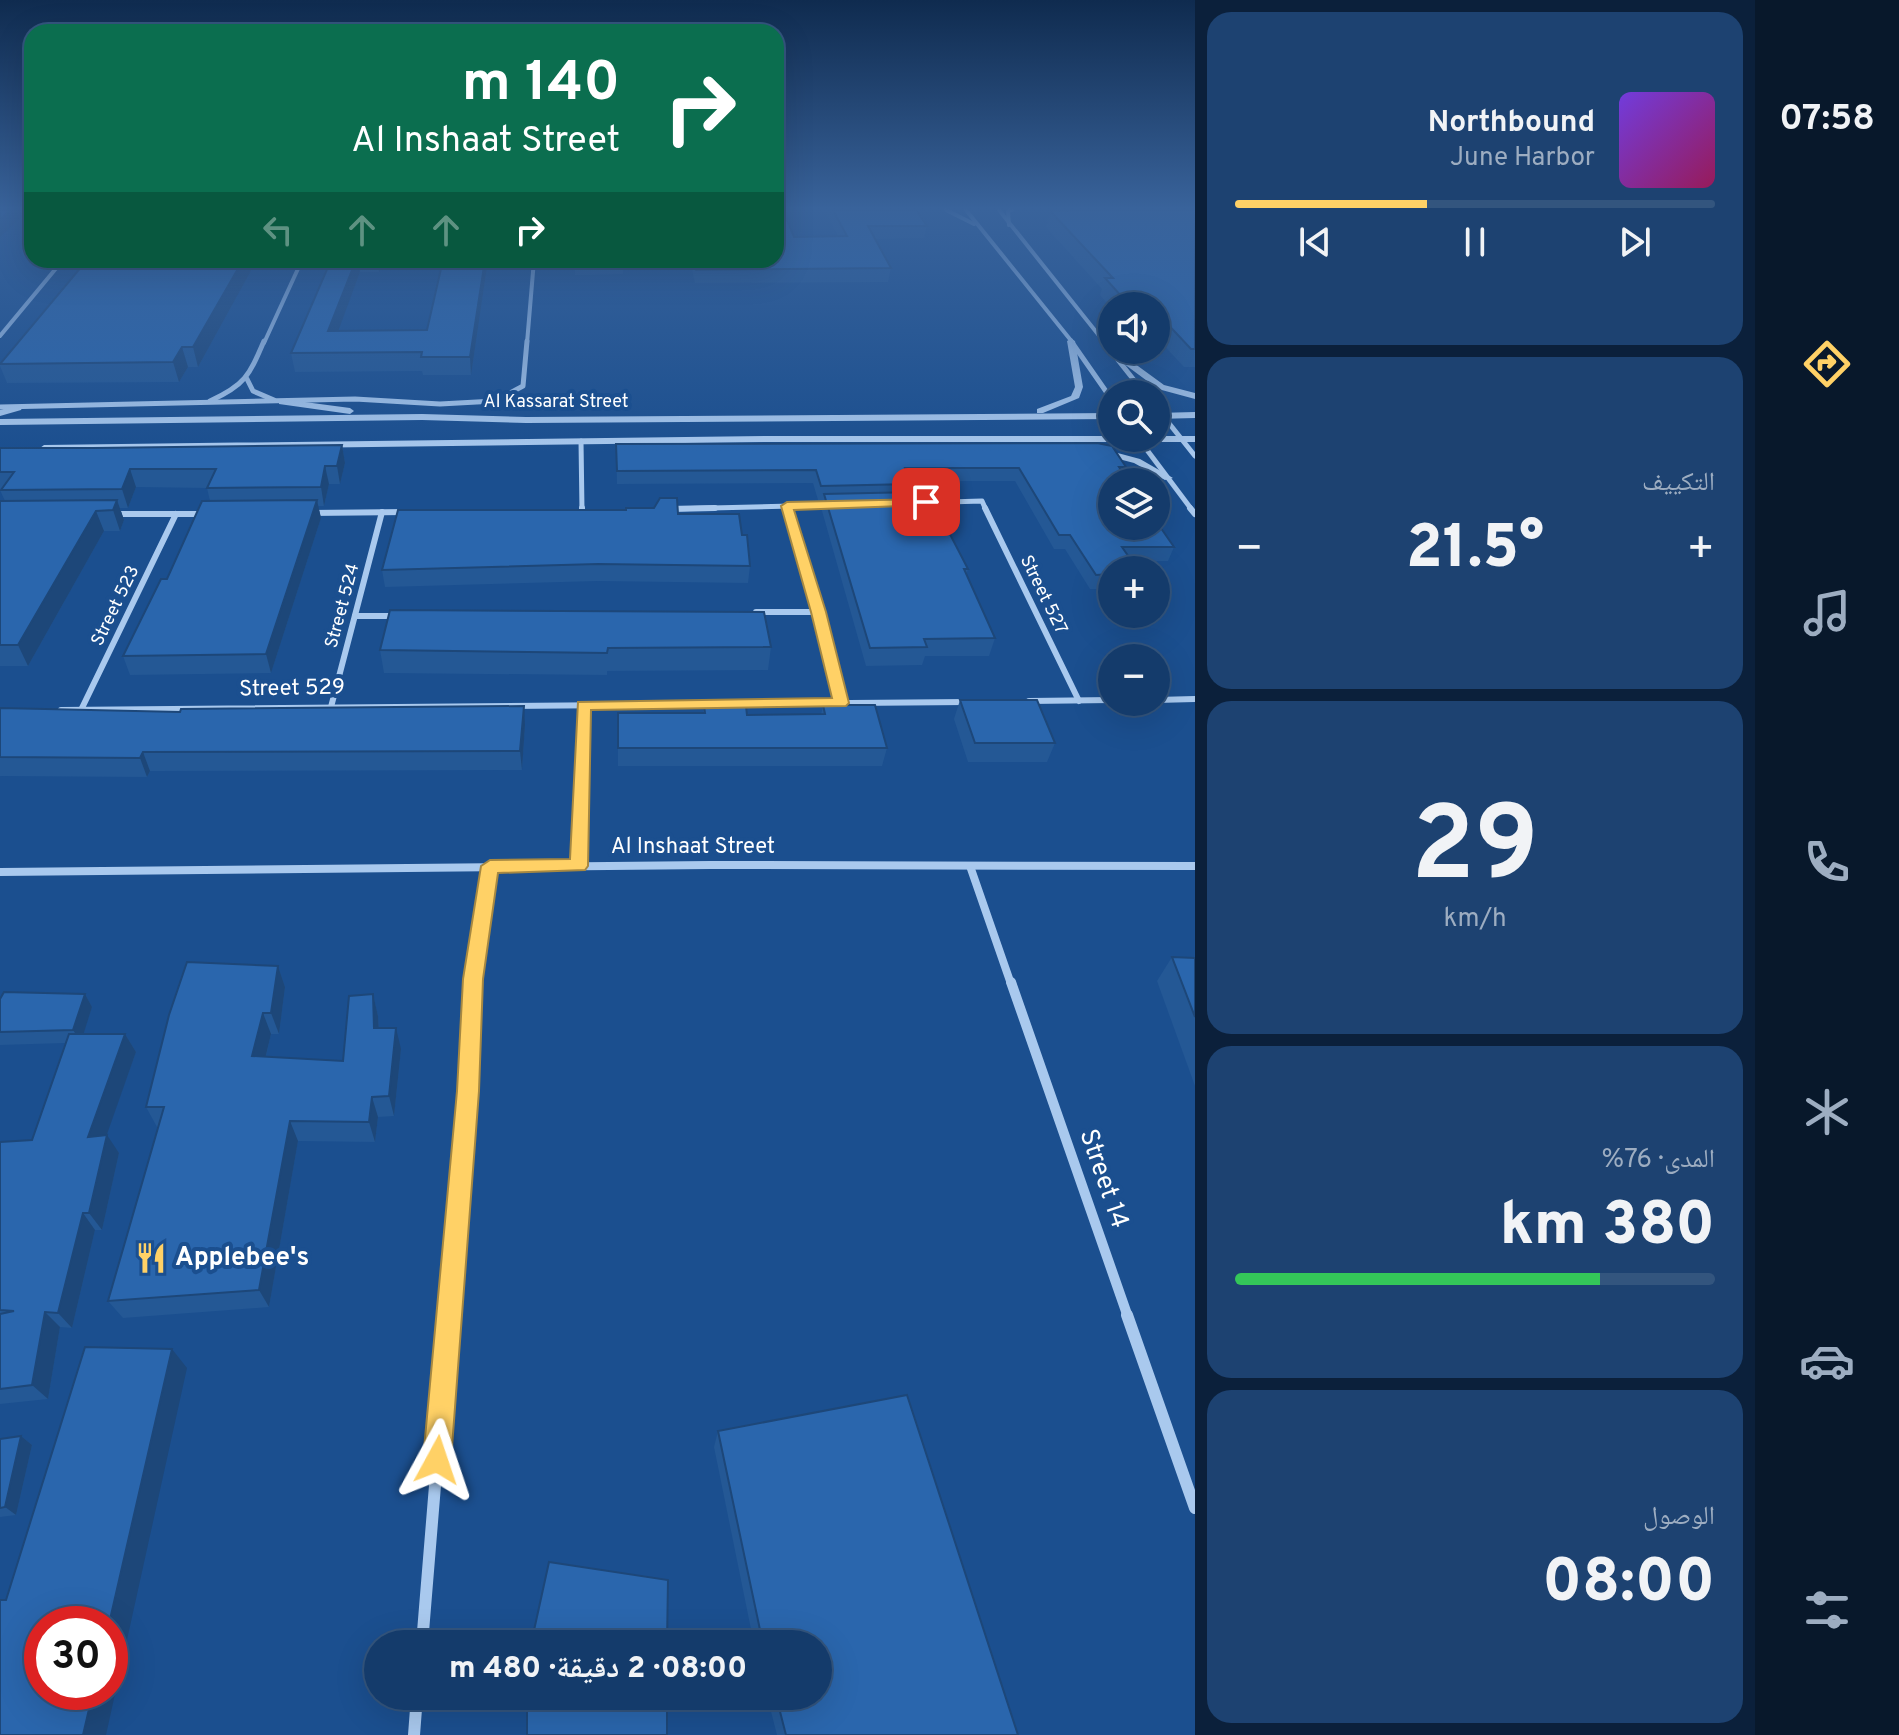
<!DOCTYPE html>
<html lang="ar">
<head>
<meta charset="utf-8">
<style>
  body { margin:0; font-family:Overpass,"Noto Naskh Arabic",sans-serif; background:#1d4271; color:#f1f3f6; direction:rtl; height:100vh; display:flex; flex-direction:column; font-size:30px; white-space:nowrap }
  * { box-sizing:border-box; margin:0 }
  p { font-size:26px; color:#9dadc1 }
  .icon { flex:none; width:44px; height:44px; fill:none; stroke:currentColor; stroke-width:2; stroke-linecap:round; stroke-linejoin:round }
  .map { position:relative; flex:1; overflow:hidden; direction:ltr }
  .details { display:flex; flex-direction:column; gap:12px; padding:12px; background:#0b203b; width:560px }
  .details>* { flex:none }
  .hud { position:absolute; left:24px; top:24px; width:760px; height:244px; border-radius:24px; box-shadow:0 8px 32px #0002,0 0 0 2px #33557e; direction:rtl; background:#0b6e4f; color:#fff; overflow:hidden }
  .tools { position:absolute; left:1098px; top:292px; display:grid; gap:16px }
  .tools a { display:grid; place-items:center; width:72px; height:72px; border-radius:50%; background:#143b6b; box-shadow:0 8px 32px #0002,0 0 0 2px #33557e; font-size:40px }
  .speed { position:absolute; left:24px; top:1606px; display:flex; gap:16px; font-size:40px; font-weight:700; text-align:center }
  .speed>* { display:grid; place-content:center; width:104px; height:104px; border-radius:50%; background:#143b6b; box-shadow:0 8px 32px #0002,0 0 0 2px #33557e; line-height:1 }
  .speed .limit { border:12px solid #d22; background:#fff; color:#111 }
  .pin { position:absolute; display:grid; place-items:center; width:68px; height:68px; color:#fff; margin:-34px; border-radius:16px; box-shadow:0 4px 12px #0006 }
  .me { position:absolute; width:88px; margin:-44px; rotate:5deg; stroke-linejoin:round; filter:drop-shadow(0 0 6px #0008) }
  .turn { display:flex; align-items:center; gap:28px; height:168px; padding:0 32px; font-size:36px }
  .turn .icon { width:104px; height:104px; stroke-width:2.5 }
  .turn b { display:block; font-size:56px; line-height:68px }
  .lanes { display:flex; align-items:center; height:76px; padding:0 32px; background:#0003; justify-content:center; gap:40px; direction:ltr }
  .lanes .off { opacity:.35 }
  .big { font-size:60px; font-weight:800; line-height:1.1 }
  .details .tile { flex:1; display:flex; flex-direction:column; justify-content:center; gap:12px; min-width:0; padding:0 28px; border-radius:24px; background:#1d4271 }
  .details .dial { align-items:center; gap:0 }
  .dial b { font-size:104px; line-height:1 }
  .song { display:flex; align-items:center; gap:24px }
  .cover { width:96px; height:96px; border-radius:12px; background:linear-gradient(135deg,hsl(260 70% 55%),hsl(330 70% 35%)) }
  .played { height:8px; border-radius:4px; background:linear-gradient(90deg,#ffd166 40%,#33557e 40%) }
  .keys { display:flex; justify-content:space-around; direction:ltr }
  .heat { display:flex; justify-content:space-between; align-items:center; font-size:44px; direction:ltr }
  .charge { height:12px; border-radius:6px; background:linear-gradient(90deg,#34c759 76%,#33557e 0) }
  .trip { position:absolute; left:364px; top:1630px; width:468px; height:80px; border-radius:40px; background:#143b6b; box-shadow:0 8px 32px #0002,0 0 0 2px #33557e; font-weight:800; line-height:80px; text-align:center; direction:rtl }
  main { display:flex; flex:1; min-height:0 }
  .dock { display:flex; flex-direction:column; width:144px; justify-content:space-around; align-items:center; background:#08182b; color:#9dadc1 }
  .dock .icon { width:56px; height:56px }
  .dock .on { color:#ffd166 }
  .dock b { font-size:36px; color:#f1f3f6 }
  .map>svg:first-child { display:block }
</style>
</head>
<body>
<main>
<nav class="dock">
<b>07:58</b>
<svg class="icon on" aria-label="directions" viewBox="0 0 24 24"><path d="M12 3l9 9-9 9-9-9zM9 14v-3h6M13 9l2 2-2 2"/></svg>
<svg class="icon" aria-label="music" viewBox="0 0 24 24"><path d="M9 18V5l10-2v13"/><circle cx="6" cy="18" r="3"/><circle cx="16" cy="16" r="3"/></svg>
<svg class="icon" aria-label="phone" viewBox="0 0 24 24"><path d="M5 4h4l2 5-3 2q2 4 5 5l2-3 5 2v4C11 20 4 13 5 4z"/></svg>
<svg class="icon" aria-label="climate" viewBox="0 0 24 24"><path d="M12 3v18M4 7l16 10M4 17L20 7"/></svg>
<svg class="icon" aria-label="car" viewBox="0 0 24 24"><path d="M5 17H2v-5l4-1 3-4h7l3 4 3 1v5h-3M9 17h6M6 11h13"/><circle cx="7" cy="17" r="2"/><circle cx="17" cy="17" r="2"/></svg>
<svg class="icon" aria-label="filters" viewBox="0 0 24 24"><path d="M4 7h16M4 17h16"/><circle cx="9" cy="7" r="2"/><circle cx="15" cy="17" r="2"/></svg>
</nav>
<section class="details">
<div class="tile">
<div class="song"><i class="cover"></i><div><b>Northbound</b><p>June Harbor</p></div></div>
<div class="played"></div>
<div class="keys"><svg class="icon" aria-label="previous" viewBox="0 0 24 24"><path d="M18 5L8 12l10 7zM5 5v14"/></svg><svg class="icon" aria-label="pause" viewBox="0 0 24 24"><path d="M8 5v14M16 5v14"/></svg><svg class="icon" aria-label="next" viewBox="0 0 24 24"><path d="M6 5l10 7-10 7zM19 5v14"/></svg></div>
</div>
<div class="tile"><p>التكييف</p>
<div class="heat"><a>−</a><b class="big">21.5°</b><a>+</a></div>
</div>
<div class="tile dial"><b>29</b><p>km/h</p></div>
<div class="tile"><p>المدى · 76%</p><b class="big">380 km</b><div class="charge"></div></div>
<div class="tile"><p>الوصول</p><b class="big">08:00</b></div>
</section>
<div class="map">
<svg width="1195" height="1735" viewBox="0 0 1195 1735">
  <rect width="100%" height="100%" fill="#1b4f8f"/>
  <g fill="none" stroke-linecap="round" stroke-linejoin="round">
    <g stroke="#a9c9ee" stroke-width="4">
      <path d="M946,210L974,224"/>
      <path d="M966,210L1073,343"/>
      <path d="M999,210L1105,343"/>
      <path d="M1009,225L1008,211L1012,210"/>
      <path d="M0,336L63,260"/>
      <path d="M264,343L302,260"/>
      <path d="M527,343L534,260"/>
    </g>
    <g stroke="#a9c9ee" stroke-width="5">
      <path d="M1071,341L1112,400"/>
      <path d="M1103,341L1145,394"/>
      <path d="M247,379L253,391L274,400"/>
      <path d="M210,401C245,385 249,376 264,341"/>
      <path d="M0,407L355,399L440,404L495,401L523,386L527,341"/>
      <path d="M1156,407L1195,456"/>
      <path d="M1138,438L1192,510"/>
      <path d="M581,441L582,510"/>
      <path d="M913,503L982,501L986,510"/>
      <path d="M787,506L788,510"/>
      <path d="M669,509L831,505"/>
    </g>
    <g stroke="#a9c9ee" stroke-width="6">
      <path d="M582,508V511"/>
      <path d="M788,508L819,612L841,703"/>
      <path d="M985,508L1079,701"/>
      <path d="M1190,508L1195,514"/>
      <path d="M669,509L715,508"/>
      <path d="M309,513L407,512"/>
      <path d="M113,514H207"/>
      <path d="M756,612H819"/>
      <path d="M355,616H398"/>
      <path d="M1156,700L1195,699"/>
      <path d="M1029,701L1112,700"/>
      <path d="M331,707L382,512"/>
      <path d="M61,710L967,702"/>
      <path d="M81,710L176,514"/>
      <path d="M583,720V705"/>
    </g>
    <g stroke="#a9c9ee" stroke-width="8">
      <path d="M579,866L583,718"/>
      <path d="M970,866L1011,984"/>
      <path d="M0,872L710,865L1195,866"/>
      <path d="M473,984L490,866"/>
    </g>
    <g stroke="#a9c9ee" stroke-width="10">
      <path d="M1011,982L1128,1317"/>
      <path d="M449,1317L468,1091L473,982"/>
    </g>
    <g stroke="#a9c9ee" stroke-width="12">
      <path d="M1127,1315L1195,1508"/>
      <path d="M422,1644L449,1315"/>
      <path d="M414,1735L417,1696"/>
    </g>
    <g fill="#a9c9ee" fill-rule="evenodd">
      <path d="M1071,339L1075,341L1083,387L1079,398L1043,413H1037V409L1071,396L1075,387L1067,341Z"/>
      <path d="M1104,345H1110L1112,350H1116L1164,385L1195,393V399L1158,389L1104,349Z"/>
      <path d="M282,399L350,408L354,411L350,414L279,404V400Z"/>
      <path d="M18,405L22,408L21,410L0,416V410Z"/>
      <path d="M1195,412V418L1156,419V413Z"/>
      <path d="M1112,413V419L526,423L422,420L0,425V419L422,414L526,417Z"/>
      <path d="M765,436H1195V442H765L44,451L40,448L44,445Z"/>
      <path d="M1099,448L1140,459L1173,478L1165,480L1134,463L1096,453L1094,451Z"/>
    </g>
  </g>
  <g fill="#245895">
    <path d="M824,210H916L927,226L924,238L875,239L891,268L888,282L695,283L690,260H776L794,237L838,236Z"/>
    <path d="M1047,210H1195V367H1184L1156,337V306H1112V309L1100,295L1102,289L1046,227L1050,213Z"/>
    <path d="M257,260L198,367H188L179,382L7,383L0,366V362Z"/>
    <path d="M331,260H384L379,272H360L338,330H427L443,260H488L471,375H423L422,371L295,372L291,353Z"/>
    <path d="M575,260H623V274L575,275Z"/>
    <path d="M616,444L1126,467L1123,474L1174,547L1168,561H1132L1112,570V589H1090L1065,549H1054L1015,481H911L912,484L910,492L968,569L966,575L995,638L989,656H925L922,665L866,666L822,511L823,500H818L813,483L617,484Z"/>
    <path d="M342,445L345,463L340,484H329L324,506H318L321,518L271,673L130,675L123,656L210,501L207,488L136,487L128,508H120L124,520L120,531H104L28,666H0V501H5L0,490V448H93Z"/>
    <path d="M626,510L678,514L742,535L750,566L748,583L598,581L385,587L382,570Z"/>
    <path d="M390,610L771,647L768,670L607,671V675L384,673L380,650Z"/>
    <path d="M960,700L1055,743L1047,762H968L954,719Z"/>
    <path d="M823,705L887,748L882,766H618V713H703L704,706L747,715H821Z"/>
    <path d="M0,708L525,725L522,770L150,771L147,777L0,776Z"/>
    <path d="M1172,957L1195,958V1086L1157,981Z"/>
    <path d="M278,966L285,987L279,1034H271L266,1056L343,1061L373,994L378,1016L379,1028L401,1049L394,1116L378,1117L375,1142L298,1141L269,1307L123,1318L108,1301L159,1127H157L146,1107Z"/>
    <path d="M85,994L92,1007L83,1034H125L136,1052L106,1135L119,1153L102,1230H95L72,1328L60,1327L48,1399L0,1404V1142L32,1140L65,1043L0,1045V999Z"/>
    <path d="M718,1431L1018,1735H777L767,1696H818V1644H754L714,1447Z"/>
    <path d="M21,1436L32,1445L16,1515L0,1517V1439Z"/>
  </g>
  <g fill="#1d4779">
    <path d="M11,210H29L0,237V219Z"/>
    <path d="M243,260H257L198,367L193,347Z"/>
    <path d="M356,260H358L360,272L332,348L328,331Z"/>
    <path d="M378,260H384L379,272Z"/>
    <path d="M485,260H488L471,375L470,357Z"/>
    <path d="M182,347L188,367L179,382L173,362Z"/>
    <path d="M342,445L345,463L340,484L337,466Z"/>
    <path d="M325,466L329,484L324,506L321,487Z"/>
    <path d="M130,469L136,487L128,508L122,489Z"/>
    <path d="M117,500L124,520L120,531L113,510Z"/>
    <path d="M317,500L321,518L271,673L266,654Z"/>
    <path d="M96,511L104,531L28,666L18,645Z"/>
    <path d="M524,706L525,725L522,770L520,751Z"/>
    <path d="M143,752L150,771L147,777L140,758Z"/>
    <path d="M278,966L285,987L279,1034L271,1013Z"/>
    <path d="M85,994L92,1007L81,1042L73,1030Z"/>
    <path d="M373,994L378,1016L380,1049L374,1028Z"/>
    <path d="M263,1013L271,1034L261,1076L252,1056Z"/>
    <path d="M396,1028L401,1049L394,1116L389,1096Z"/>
    <path d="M125,1034L136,1052L100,1154L88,1137Z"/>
    <path d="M372,1097L378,1117L375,1142L369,1122Z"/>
    <path d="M290,1121L298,1141L269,1307L259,1290Z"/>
    <path d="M107,1135L119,1153L102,1230L89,1213Z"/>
    <path d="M83,1213L95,1230L72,1328L58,1313Z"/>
    <path d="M45,1312L60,1327L48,1399L32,1385Z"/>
    <path d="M172,1349L187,1368L106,1735H83L93,1692H110V1624H109Z"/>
    <path d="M21,1436L32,1445L16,1515L5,1507Z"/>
  </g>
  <g fill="#2a66ad" stroke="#1d4779" stroke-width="2">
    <path d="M0,210H11L0,219Z"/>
    <path d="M776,210H783L794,237L847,236L833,210H916L927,226H868L891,268L696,270L694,260H776Z"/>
    <path d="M1066,210H1194L1195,211V349H1191L1162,318H1156V306H1130L1105,278H1113L1050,211H1067Z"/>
    <path d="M87,260H243L193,347H182L173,362L0,364Z"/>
    <path d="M331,260H356L328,331L427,330L443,260H485L470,357H421L422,352L291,353Z"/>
    <rect x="575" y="260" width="48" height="5"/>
    <path d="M1097,443L1112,446L1126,467H1119L1129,482H1112V526H1156V521L1174,547H1122L1138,570H1112V574L1096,575L1070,535H1059L1019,468H905L912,484L821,486L816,470L617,471L616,444Z"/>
    <path d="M342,445L337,466H325L321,487L207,488L216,469H130L122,489L1,490L14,472H0V448H93Z"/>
    <path d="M917,492L927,514L939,513L968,569H964L995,638L924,639L927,647L870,648L824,494Z"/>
    <path d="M660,498H677L678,514H739L742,535H747L750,566L598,564L382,570L398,510H626V508H654Z"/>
    <path d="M117,500L113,510L96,511L18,645H0V501Z"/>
    <path d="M317,500L266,654L123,656L161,579H167L202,501Z"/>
    <path d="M390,610L764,612L771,647L608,648L607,653L380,650Z"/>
    <path d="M960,700H1037L1055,743H975Z"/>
    <path d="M823,705H875L887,748H618V713H705L704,706H746L747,715L825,714Z"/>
    <path d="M524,706L520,751L143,752L140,758L0,757V708L180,712L181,709Z"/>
    <path d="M1172,957L1195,958V1017Z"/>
    <path d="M187,962L278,966L271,1013H263L252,1056L343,1061L349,996L373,994L374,1028H396L389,1096L372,1097L369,1122L290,1121L259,1290L108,1301L164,1107H146L169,1015Z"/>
    <path d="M4,992L85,994L73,1030L0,1032V999Z"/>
    <path d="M69,1034H125L88,1137L107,1135L89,1213H83L58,1313L45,1312L32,1385L0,1389V1314L14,1311L0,1310V1142L32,1140Z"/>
    <path d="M85,1347L172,1349L109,1624H42V1692H93L83,1735H0V1600H6Z"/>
    <path d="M907,1395L1018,1735H786L776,1696H818V1644H763L718,1431Z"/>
    <path d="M21,1436L5,1507L0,1508V1439Z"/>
    <path d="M549,1562L668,1580L667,1644H531Z"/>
    <rect x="527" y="1696" width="140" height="39"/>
  </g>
  <linearGradient id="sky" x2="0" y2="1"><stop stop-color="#0f2b4f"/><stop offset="0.46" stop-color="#39639b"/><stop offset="1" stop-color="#39639b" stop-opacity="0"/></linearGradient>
  <rect width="1195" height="453" fill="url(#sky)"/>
  <path fill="#ffd166" stroke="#a68842" stroke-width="2" d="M926,499L932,502L930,505L794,510L826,612L849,703L846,706L591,710L588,866L585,870L498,873L483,979L479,1091L451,1460L447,1469L437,1473L428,1469L423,1460L457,1091L463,979L481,866L490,860L570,859L578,702L832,698L811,612L781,506L787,502Z"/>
  <defs>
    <symbol id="restaurant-bare" viewBox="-9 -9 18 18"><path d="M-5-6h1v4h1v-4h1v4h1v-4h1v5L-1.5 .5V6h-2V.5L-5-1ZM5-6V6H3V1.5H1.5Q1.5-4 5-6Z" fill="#ffd166" stroke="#1b4f8f" stroke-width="2.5" paint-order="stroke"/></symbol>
  </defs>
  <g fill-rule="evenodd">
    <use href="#restaurant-bare" x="129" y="1236" width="44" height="44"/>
  </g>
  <g text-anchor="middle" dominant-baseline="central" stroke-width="8" stroke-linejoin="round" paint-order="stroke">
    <g font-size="18" fill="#fff" stroke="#1b4f8f">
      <text x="556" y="402">Al Kassarat Street</text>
      <text transform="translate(1043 595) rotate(64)">Street 527</text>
      <text transform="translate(116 606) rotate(-64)">Street 523</text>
      <text transform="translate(343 606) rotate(-75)">Street 524</text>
    </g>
    <g font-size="22" fill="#fff" stroke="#1b4f8f">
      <text transform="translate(292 689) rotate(-1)">Street 529</text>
      <text x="693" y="847">Al Inshaat Street</text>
    </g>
    <g font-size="26" fill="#fff" stroke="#1b4f8f">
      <text transform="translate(1103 1179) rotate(71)">Street 14</text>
    </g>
    <g font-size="26" font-weight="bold" fill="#fff" stroke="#1b4f8f" text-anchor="start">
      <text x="175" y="1258">Applebee's</text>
    </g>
  </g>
</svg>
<div class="tools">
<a><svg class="icon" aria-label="sound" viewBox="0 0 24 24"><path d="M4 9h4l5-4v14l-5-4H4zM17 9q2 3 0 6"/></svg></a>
<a><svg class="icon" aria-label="search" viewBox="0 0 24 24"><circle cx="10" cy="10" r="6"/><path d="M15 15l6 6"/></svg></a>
<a><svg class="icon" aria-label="layers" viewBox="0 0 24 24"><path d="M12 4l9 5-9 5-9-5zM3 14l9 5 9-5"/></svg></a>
<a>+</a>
<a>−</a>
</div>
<div class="speed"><div class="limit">30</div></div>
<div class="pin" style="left:926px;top:502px;background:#d93025"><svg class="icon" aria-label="arrive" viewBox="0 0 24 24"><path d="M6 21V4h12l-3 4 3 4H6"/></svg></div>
<svg class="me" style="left:437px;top:1460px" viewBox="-20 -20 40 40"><path d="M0-17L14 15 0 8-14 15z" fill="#ffd166" stroke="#fff" stroke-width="4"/></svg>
<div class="trip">08:00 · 2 دقيقة · 480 m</div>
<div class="hud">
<div class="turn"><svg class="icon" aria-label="right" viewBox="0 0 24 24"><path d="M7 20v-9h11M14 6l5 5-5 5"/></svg><div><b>140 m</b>Al Inshaat Street</div></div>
<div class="lanes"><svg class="icon off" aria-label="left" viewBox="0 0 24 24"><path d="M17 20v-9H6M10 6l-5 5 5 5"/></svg><svg class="icon off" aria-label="ahead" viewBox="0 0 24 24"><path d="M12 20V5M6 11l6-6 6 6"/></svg><svg class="icon off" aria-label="ahead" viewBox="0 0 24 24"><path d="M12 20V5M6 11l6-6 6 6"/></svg><svg class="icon" aria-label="right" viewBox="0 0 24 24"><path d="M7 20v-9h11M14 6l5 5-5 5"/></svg></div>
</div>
</div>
</main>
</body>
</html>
